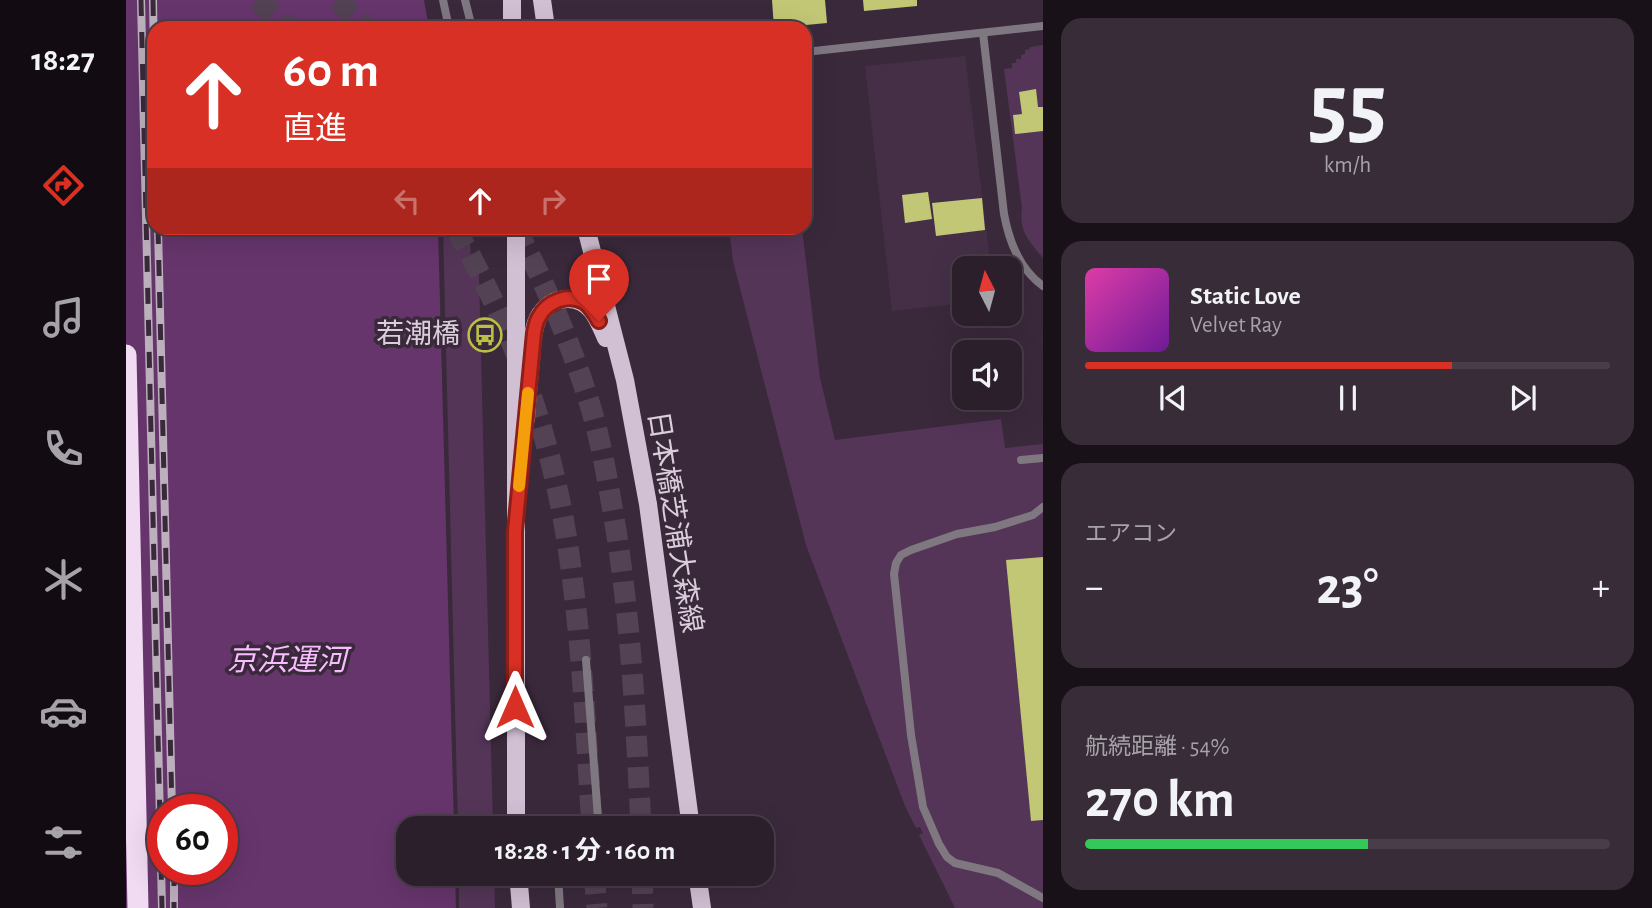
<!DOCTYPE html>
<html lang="ja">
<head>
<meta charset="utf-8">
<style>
  body { margin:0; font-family:"Alegreya Sans","Noto Sans JP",sans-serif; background:#382c38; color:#f1f3f6; height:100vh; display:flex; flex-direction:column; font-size:26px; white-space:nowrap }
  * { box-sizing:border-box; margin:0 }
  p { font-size:23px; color:#a6a2a9 }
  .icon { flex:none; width:38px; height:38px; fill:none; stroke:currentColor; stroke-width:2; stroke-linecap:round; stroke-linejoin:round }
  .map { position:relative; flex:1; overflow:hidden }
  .drawer { display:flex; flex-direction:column; gap:18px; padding:18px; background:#181118; width:609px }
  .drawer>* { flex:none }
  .hud { position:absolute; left:21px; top:21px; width:665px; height:214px; border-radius:21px; box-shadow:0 7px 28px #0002,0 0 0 2px #483d48; background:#d93025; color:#fff; overflow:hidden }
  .needle { width:46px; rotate:354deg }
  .buttons { position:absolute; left:826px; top:256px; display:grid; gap:14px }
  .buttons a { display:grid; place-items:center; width:70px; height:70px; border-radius:14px; background:#2c1f2c; box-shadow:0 7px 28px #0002,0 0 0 2px #483d48; font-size:35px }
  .speed { position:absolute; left:21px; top:794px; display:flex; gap:14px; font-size:35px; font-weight:700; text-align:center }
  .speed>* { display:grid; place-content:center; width:91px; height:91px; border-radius:50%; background:#2c1f2c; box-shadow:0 7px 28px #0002,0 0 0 2px #483d48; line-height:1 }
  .speed .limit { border:10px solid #d22; background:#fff; color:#111 }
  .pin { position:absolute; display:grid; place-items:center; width:60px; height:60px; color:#fff; margin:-72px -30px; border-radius:50% 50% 50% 0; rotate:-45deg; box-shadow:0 0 7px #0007 }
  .pin .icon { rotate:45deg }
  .me { position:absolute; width:77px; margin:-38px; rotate:0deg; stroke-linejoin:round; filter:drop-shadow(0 0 5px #0008) }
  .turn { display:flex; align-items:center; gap:24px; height:147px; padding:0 21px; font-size:32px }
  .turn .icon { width:91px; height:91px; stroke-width:2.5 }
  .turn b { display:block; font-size:49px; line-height:60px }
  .lanes { display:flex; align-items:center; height:66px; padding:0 21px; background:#0003; justify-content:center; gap:35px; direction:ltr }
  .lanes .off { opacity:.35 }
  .big { font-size:52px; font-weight:700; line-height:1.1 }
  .drawer .tile { flex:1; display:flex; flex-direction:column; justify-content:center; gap:10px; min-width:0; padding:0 24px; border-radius:21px; background:#382c38 }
  .drawer .dial { align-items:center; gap:0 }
  .dial b { font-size:91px; line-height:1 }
  .song { display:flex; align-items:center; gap:21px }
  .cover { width:84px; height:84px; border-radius:10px; background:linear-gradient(135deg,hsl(320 70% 55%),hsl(280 70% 35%)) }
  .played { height:7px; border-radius:4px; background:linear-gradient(90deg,#d93025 70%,#483d48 70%) }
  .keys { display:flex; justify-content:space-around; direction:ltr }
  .heat { display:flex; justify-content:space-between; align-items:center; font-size:38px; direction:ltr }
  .charge { height:10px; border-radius:5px; background:linear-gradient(90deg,#34c759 54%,#483d48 0) }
  .trip { position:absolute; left:270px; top:816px; width:378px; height:70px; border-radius:21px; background:#2c1f2c; box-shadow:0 7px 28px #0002,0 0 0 2px #483d48; font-weight:700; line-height:70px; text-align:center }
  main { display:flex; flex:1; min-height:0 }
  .menu { display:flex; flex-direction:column; width:126px; justify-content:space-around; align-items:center; background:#120c12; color:#a6a2a9 }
  .menu .icon { width:49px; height:49px }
  .menu .active { color:#d93025 }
  .menu b { font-size:32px; color:#f1f3f6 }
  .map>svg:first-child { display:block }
</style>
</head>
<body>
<main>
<nav class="menu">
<b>18:27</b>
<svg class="icon active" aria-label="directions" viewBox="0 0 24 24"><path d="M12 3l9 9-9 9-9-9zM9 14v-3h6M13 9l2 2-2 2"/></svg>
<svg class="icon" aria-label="music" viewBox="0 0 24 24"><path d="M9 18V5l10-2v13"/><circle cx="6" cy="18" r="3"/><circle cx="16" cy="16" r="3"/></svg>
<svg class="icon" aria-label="phone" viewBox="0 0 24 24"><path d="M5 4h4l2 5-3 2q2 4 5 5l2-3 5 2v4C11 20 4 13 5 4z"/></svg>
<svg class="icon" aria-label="climate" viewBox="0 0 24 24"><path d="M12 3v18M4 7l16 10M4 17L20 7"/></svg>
<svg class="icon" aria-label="car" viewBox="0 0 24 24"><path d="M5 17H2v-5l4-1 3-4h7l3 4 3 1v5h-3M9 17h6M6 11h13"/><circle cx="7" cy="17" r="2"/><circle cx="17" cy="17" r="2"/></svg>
<svg class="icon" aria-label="filters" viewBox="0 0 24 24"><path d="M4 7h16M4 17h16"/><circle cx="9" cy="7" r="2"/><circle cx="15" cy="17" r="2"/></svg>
</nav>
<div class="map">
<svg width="917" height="908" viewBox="0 0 917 908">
  <rect width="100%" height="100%" fill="#3a293b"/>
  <path fill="#442f47" d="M839,56L865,268H838V303L766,311L739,66Z"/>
  <g fill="#543558">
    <path d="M917,45V258C902,240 893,232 896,208L878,69L886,68V63H890V59H895V55L899,54V50L904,49V47Z"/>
    <path d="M317,228H356V229L344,235L345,271L353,275L367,828H332Z"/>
    <path d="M603,228H676L694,378L709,440L875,419L879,448L917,444V908H829L793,835L797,833L794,827L790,828L779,806L680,545L607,261Z"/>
    <path d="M333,873H368L369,908H333Z"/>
  </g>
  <path fill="#66356c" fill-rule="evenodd" d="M0,0H342L337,28H28V228H312L328,828H282V873H329L330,908H0ZM37,810H96V870H37Z"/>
  <path fill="#3a293b" d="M298,0H346L341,28H303Z"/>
  <g fill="#c1c775">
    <path d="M646,0H699L701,23L648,28Z"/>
    <path d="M737,0H791V6L738,11Z"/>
    <path d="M910,89L912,107H917V131L889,134L887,115L896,114L893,92Z"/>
    <path d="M802,192L806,219L779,223L776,195Z"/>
    <path d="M856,198L859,230L810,236L806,203Z"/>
    <path d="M917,557V820L905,821L880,560Z"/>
  </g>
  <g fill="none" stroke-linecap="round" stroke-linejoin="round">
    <g stroke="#524253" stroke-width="21" stroke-dasharray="21 10" stroke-linecap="butt">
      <path d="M131,0L164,28"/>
      <path d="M211,0L241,28"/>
      <path d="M329,228C386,326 425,434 442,547C456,640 460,734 466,828"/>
      <path d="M390,228C420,285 446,346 465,408C475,442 481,477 487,512C505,616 510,722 515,828"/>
      <path d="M468,873L471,908"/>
      <path d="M516,873L517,908"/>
    </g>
    <g stroke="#807881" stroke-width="8">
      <path d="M317,0L323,28"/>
      <path d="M339,0L346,28"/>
      <path d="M857,33L878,214C883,241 893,269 917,286"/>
      <path d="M679,52L917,26"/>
      <path d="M895,460L917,458"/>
      <path d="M917,507L907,515L869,527L831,534L785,550L775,555L770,563L768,574L785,735L797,807L813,844L821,857L829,863L872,873L917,898"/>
      <path d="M430,828V821L472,818L460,660"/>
      <path d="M432,873L434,908"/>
    </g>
    <g stroke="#d1bfd3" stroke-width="18">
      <path d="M386,0V28"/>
      <path d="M416,0L420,28"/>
      <path d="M460,228L499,380L522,504L565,828"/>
      <path d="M400,419C401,400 403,380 405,360C406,347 406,331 412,318C418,306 429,299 442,299C465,299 472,320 480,338"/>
      <path d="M390,828V228"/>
      <path d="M392,873L395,908"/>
      <path d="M571,873L576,908"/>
    </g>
    <path stroke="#f1dbf3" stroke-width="21" d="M0,355L12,908"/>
    <defs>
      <g id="rail">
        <path d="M15,0L36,908"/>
        <path d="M27,0L28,61"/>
        <path d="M32,228L46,810"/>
        <path d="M48,870V908"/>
      </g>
    </defs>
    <use href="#rail" stroke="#bcb0bd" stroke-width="8"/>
    <use href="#rail" stroke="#3a293b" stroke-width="5" stroke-dasharray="16" stroke-linecap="butt"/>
  </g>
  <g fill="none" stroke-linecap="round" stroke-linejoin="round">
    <defs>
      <path id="route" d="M389,707V531L408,333C409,328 410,321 413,317C421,301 443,293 458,302C465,307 469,314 473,321"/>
    </defs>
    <use href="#route" stroke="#8d1f18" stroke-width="18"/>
    <use href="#route" stroke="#d93025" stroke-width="12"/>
    <path stroke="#f59e0b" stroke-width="12" d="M393,486L402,393"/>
  </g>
  <defs>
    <symbol id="bus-ring" viewBox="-11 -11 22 22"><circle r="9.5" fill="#3a293b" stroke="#bac045" stroke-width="1.5"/><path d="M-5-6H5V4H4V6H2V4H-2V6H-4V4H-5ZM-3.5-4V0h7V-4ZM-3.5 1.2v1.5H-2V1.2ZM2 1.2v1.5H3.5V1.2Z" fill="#bac045"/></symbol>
  </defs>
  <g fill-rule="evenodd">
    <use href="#bus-ring" x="340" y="316" width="38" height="38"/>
  </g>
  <g text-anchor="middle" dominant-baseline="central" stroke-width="7" stroke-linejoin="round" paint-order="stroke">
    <g font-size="28" fill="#d9ceda" stroke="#3a293b" text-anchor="end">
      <text x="334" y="335">若潮橋</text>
    </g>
    <g font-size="28" fill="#d9ceda" stroke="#3a293b">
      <text transform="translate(548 522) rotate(81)">日本橋芝浦大森線</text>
    </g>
    <g font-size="30" font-style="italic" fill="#f7bdfe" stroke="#3a293b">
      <text x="161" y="661">京浜運河</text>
    </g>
  </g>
</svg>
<div class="buttons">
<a><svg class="needle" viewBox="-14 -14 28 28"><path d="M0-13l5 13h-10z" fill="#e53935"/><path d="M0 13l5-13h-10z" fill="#a6a2a9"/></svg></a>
<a><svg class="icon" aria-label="sound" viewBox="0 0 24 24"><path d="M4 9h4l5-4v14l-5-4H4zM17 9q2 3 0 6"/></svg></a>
</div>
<div class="speed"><div class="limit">60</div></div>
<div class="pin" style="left:473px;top:321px;background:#d93025"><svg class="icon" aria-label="arrive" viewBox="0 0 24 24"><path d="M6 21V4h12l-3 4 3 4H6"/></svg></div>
<svg class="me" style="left:389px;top:707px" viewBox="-20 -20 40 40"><path d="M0-17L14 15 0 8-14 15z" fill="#d93025" stroke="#fff" stroke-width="4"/></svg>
<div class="trip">18:28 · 1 分 · 160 m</div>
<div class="hud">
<div class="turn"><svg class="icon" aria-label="ahead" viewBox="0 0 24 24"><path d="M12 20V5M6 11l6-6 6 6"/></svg><div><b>60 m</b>直進</div></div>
<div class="lanes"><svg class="icon off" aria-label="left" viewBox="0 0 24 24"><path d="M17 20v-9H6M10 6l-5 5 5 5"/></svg><svg class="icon" aria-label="ahead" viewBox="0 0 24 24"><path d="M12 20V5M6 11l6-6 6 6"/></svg><svg class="icon off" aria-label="right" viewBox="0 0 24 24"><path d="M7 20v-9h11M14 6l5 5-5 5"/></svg></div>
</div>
</div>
<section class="drawer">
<div class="tile dial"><b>55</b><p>km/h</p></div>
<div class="tile">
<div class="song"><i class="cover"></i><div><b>Static Love</b><p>Velvet Ray</p></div></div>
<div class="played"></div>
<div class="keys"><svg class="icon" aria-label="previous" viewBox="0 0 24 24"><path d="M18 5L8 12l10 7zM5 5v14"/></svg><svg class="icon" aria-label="pause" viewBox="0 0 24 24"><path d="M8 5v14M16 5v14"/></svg><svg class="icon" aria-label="next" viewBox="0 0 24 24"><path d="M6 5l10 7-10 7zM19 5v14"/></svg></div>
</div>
<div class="tile"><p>エアコン</p>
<div class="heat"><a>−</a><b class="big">23°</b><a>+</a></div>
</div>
<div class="tile"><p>航続距離 · 54%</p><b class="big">270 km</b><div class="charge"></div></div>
</section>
</main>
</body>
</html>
